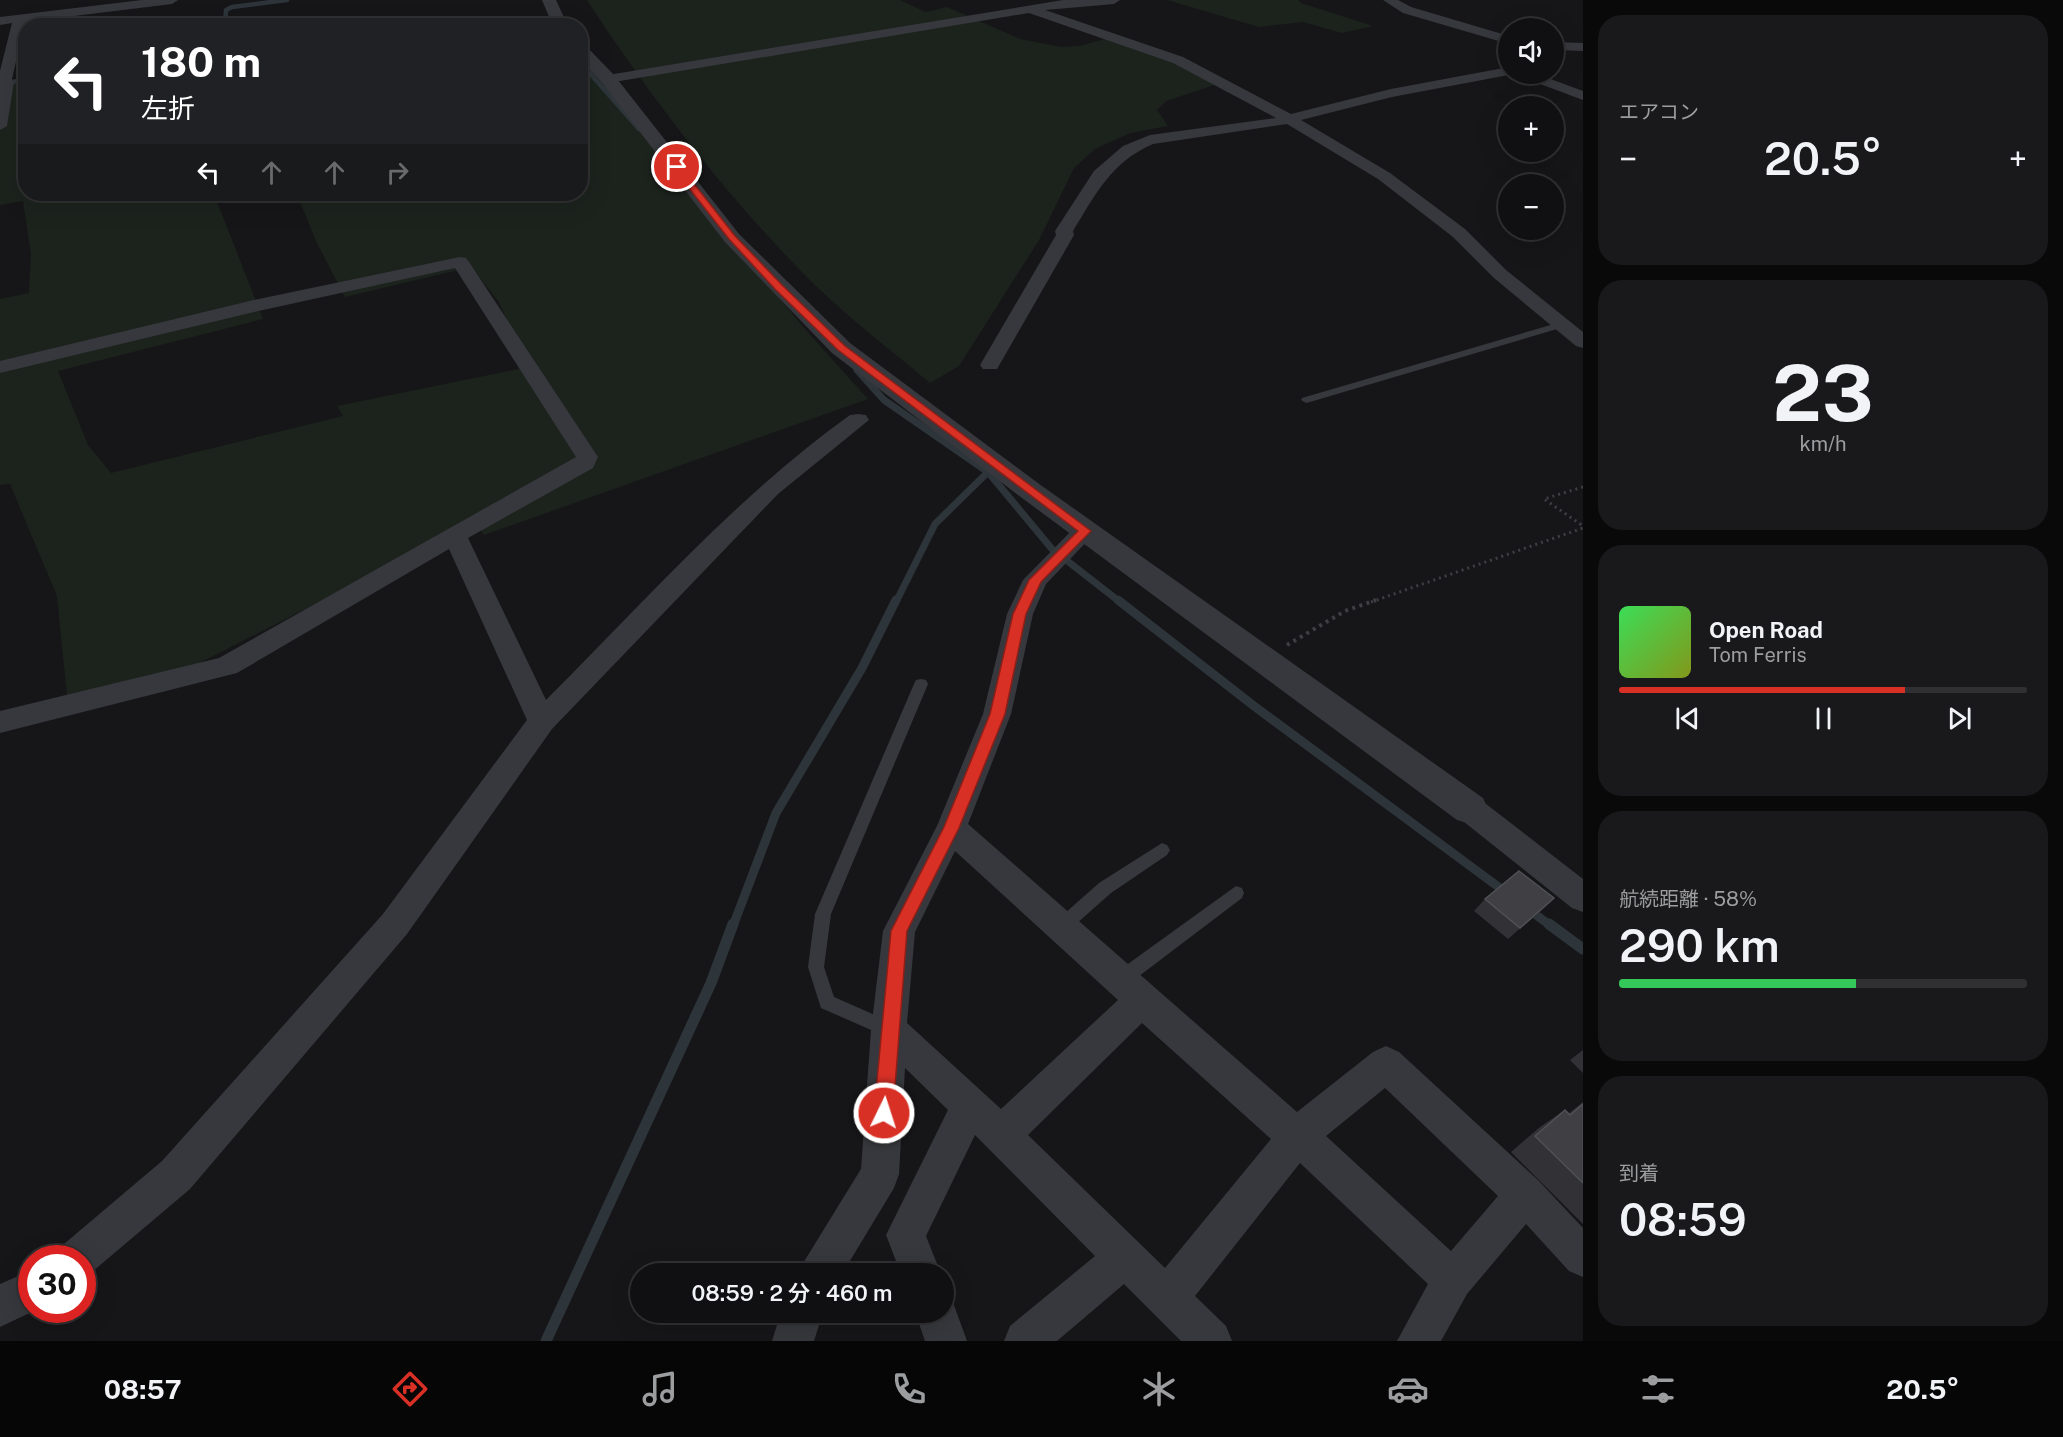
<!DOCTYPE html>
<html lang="ja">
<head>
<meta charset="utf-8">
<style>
  body { margin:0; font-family:"Public Sans","Noto Sans JP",sans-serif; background:#19191b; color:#f1f3f6; height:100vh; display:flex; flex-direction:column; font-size:22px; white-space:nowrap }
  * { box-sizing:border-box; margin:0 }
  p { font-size:20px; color:#9c9d9f }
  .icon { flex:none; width:33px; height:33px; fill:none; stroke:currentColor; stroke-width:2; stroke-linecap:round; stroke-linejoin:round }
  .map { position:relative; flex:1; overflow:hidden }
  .side { display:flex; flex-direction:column; gap:15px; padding:15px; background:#09090a; width:480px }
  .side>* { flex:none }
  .banner { position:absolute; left:18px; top:18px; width:570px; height:183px; border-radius:24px; box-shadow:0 6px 24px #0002,0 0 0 2px #303032; background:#202124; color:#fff; overflow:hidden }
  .buttons { position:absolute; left:1498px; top:18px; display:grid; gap:12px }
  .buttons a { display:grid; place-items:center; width:66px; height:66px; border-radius:50%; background:#101012; box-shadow:0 6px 24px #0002,0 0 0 2px #303032; font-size:30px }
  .speed { position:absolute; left:18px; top:1245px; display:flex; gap:12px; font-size:30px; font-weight:700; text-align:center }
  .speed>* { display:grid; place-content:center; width:78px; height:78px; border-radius:50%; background:#101012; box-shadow:0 6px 24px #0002,0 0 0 2px #303032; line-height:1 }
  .speed .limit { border:9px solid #d22; background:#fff; color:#111 }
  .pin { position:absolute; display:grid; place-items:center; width:51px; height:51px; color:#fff; margin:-26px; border:3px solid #fff; border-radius:50%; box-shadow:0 2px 6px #0007 }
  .me { position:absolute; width:66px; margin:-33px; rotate:4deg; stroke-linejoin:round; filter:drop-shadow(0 0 4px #0008) }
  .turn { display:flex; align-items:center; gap:21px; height:126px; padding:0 24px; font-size:27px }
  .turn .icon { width:78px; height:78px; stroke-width:2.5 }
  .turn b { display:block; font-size:42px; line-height:51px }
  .lanes { display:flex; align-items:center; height:57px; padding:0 24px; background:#0003; justify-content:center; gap:30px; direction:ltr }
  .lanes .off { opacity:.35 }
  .big { font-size:45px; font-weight:600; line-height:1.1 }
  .side .tile { flex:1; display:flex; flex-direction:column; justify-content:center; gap:9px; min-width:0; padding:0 21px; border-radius:24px; background:#19191b }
  .side .dial { align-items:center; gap:0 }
  .dial b { font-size:78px; line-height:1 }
  .song { display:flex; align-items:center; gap:18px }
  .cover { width:72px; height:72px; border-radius:9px; background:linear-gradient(135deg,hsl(130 70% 55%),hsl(70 70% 35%)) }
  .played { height:6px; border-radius:3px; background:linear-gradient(90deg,#d93025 70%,#303032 70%) }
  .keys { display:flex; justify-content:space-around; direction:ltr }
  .heat { display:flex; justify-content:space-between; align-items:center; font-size:33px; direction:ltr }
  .charge { height:9px; border-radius:4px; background:linear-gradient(90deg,#34c759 58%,#303032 0) }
  .trip { position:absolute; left:630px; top:1263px; width:324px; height:60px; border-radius:30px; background:#101012; box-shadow:0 6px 24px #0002,0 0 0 2px #303032; font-weight:600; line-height:60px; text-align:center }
  .dock { display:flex; height:96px; justify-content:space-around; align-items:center; background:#060607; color:#9c9d9f }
  .dock .icon { width:42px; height:42px }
  .dock .current { color:#d93025 }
  .dock b { font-size:27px; color:#f1f3f6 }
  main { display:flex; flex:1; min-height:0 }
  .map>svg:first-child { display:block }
</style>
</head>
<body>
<main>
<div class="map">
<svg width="1583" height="1341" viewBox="0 0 1583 1341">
  <rect width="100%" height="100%" fill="#161618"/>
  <g fill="#1c231d">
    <path d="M587,0H900L926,12L947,7L1020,39L1061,47L1079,46L1108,38L1226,81L1166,101L1157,110L1168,126L1130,133L1095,149L1074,168L1039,240L959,366L930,383C892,351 851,320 815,285C729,200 653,101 587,0Z"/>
    <path d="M1167,0H1298L1301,3L1373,26L1342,33L1303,22L1259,27Z"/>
    <path d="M581,57L804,328L868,399L484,535L471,516L391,565L141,693L67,696L57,596L10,484L0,485V299L29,293L31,254L23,201L0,205V87L25,82L26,194H214L263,319L58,371L88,445L111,473L343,416L337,406L529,367L498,301L471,267L345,297L317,243L298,197L308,194H580Z"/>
  </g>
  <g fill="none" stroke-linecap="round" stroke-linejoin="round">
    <g stroke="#2d353b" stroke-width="4.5">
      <path d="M225,26L226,10L232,7L287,0"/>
      <path d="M580,62L639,129"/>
      <path d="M0,85L26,79"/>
    </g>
    <g stroke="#2d353b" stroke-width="7">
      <path d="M857,370L884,400L988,472L1052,549L1120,602"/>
      <path d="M896,602L935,524L988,472"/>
    </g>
    <g stroke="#2d353b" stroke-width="9">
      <path d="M1118,600L1254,706L1508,894"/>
      <path d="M1528,909L1551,926"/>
      <path d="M733,926L776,813L862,668L896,600"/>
    </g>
    <g stroke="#2d353b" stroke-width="11">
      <path d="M1549,924L1583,949"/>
      <path d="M546,1341L711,983L733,924"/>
    </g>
    <g stroke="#3d3f44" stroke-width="3" stroke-dasharray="2 4" stroke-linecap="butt">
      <path d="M1583,487L1544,499L1583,526"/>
      <path d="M1371,602L1583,528"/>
    </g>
    <path stroke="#3d3f44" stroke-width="4" stroke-dasharray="3 4.5" stroke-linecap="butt" d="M1287,645L1345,611L1376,600"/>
    <g fill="#37383d" fill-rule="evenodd">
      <path d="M1561,322L1564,323V327L1310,402L1306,403L1301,400L1302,398Z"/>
      <path d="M921,679L926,680L928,684L831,914L824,967L834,997L893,1023L896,1029L893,1035L887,1037L821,1008L808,967L815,914L914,684L916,680Z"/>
      <path d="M1162,843L1167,845L1170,850L1167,855L1111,893L1067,932L1061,934L1055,932L1053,927L1055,922L1099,883Z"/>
      <path d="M1236,886L1242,888L1244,893L1242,898L1126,986L1120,988L1114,986L1112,980L1114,974Z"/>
    </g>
    <g fill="#37383d" fill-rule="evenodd">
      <path d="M142,0H178L172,4L25,22L12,79L14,82L7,126L0,130V71L12,23L0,25V17Z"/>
      <path d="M1063,0H1120L1114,4L1045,10L1183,57L1291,114L1391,89L1509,67V74H1514L1392,97L1301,120L1390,173L1465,229L1506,270L1583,332V348L1576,346L1494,278L1453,237L1378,179L1287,124L1153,144C1111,162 1096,194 1073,231L1074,235L997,369H983L980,365L1056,235L1055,231L1094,171L1123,146L1150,135L1276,118L1173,63L1029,13L608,83L601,79L608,75Z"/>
      <path d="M1383,0H1398L1411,7L1509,36V44L1403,13Z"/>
      <path d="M1554,42L1583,43V51L1554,50Z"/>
      <path d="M1519,74H1537L1583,91V100L1521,77Z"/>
      <path d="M460,257L466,258L469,262L598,457L593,468L468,538L546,700C644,602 737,496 850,415L858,414L866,415L869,420L778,494L552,729L407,934L190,1189L92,1272L82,1276V1258H58L64,1244L162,1161L383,914L527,720L449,549L237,673L0,733V711L219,658L576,457L455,268L254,312L0,373V361L254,300Z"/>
      <path d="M1085,523L1093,525L1097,531L1046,584L1033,614L1011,714L968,824L1297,1112L1373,1052L1386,1046L1399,1052L1539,1181L1583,1228V1277L1569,1271L1526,1224L1467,1294L1441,1341H1397L1428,1284L1300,1163L1195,1296L1226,1326L1232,1341H1181L1124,1284L1057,1341H1004L1010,1326L1095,1256L975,1135L926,1236L941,1274H901L886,1235L948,1110L905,1068L899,1174L894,1188L842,1274H799L805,1260L861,1169L871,1030L883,931L937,826L983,714L1007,614L1023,580L1077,525ZM955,851L1118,1000L1001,1109L907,1023L915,932ZM1142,1023L1271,1139L1165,1268L1028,1135ZM1385,1088L1498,1196L1451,1251L1326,1136Z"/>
      <path d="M1470,797L1481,800L1583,879V912L1572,908L1459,818L1455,809L1459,800Z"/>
      <path d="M32,1270V1310H36L0,1327V1284Z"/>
      <path d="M944,1294L951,1297L967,1341H925L915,1312H944Z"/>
      <path d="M781,1312H823L814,1341H772Z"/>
    </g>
    <g fill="#37383d" fill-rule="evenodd">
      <path d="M542,0H556L568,26H553Z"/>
      <path d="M580,44L586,46L614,75L739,234L850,343L1042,486L1483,798L1488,809L1483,820L1470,824L1457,820L1022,498L832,353L725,242L602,83L580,59Z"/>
    </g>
  </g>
  <g fill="#323236">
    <path d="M1485,899L1542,910L1508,939L1474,911Z"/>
    <path d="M1583,1050V1073L1570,1060Z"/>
    <path d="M1583,1102V1224L1511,1152L1540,1127L1565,1110L1568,1114Z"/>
  </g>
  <path fill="#212124" d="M1554,898L1542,910L1508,939L1520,928Z"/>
  <g fill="#3f3f44" stroke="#4f5156" stroke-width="1.5">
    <path d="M1519,871L1554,898L1520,928L1485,899Z"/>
    <path d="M1583,1104V1183L1535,1136L1565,1110L1570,1115Z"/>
  </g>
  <path fill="#d93025" stroke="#8d1f18" stroke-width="1.5" d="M674,166H680L735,236L782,285L845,346L1091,531L1041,582L1026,614L1005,714L959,828L907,931L893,1113L890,1119L884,1122L877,1119L874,1113L891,931L944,827L990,714L1013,614L1029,580L1078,531L838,350L775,289L729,239L674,169Z"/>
</svg>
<div class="buttons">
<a><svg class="icon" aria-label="sound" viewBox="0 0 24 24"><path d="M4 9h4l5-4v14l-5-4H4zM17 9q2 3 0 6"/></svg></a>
<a>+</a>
<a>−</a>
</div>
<div class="speed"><div class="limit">30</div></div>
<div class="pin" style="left:677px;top:167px;background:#d93025"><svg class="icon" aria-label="arrive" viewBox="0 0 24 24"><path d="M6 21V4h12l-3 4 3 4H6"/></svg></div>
<svg class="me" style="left:884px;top:1113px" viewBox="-20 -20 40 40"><circle r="17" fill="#d93025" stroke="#fff" stroke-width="3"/><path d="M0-11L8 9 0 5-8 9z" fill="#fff"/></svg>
<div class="trip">08:59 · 2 分 · 460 m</div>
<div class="banner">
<div class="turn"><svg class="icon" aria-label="left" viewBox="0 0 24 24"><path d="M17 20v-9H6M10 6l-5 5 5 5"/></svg><div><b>180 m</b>左折</div></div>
<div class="lanes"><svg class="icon" aria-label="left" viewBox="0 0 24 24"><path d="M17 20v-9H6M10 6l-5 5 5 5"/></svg><svg class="icon off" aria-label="ahead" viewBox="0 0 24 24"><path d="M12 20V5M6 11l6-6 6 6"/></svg><svg class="icon off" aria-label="ahead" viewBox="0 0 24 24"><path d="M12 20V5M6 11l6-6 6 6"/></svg><svg class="icon off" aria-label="right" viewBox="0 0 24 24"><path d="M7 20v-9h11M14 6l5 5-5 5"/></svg></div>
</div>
</div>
<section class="side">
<div class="tile"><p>エアコン</p>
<div class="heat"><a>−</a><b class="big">20.5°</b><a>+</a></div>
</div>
<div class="tile dial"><b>23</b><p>km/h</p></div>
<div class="tile">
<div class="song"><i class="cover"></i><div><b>Open Road</b><p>Tom Ferris</p></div></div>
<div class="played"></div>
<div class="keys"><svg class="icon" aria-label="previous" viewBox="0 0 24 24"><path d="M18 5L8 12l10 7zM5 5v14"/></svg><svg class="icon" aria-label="pause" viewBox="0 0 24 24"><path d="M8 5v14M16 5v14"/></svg><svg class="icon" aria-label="next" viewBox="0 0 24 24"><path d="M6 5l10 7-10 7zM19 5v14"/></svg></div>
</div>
<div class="tile"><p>航続距離 · 58%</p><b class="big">290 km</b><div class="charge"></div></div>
<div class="tile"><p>到着</p><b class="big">08:59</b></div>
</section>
</main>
<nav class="dock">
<b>08:57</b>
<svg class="icon current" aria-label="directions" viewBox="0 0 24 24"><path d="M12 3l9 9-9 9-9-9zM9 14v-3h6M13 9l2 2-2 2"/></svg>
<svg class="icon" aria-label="music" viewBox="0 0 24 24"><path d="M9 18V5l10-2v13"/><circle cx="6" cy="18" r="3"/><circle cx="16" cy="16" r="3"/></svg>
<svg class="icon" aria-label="phone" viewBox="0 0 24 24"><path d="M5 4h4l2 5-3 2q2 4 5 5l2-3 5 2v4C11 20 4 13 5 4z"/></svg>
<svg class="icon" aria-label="climate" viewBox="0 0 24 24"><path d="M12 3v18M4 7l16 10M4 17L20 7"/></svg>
<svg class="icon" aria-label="car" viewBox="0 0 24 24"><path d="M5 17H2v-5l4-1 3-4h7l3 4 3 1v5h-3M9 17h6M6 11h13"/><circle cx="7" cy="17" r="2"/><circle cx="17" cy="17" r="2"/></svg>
<svg class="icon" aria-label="filters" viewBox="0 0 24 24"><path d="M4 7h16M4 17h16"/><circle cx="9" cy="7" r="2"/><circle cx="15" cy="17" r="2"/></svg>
<b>20.5°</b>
</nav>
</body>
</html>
